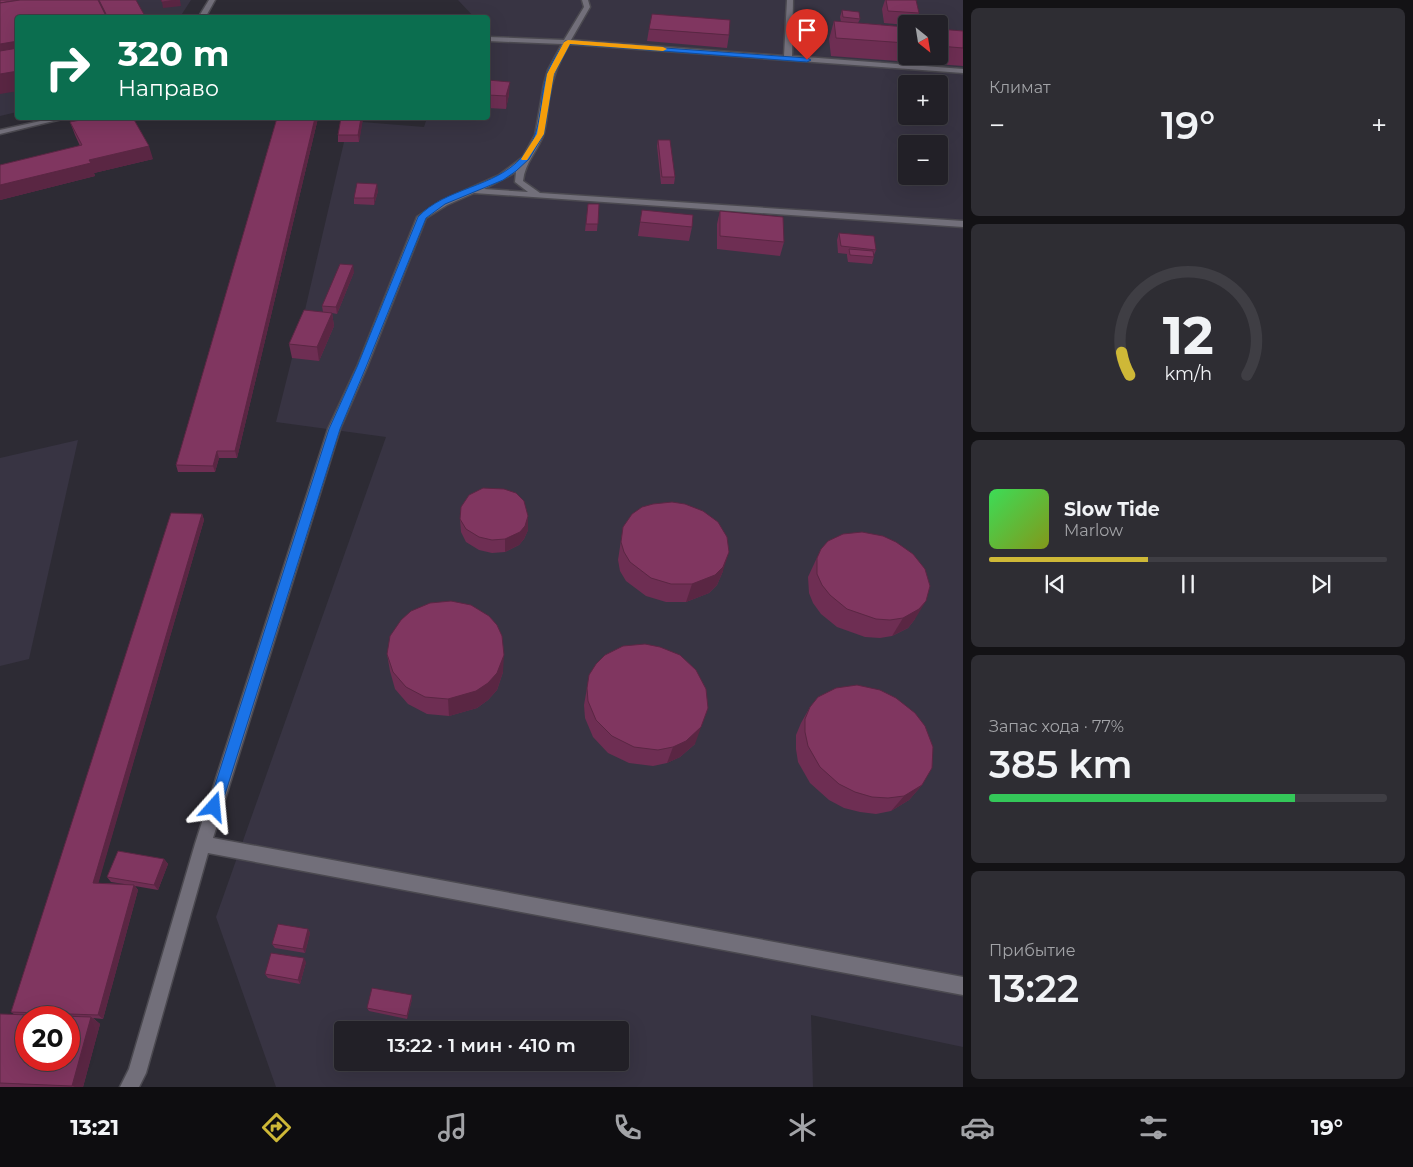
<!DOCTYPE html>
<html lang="ru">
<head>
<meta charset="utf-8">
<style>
  body { margin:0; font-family:Montserrat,sans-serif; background:#2e2d33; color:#f1f3f6; height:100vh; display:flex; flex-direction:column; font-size:19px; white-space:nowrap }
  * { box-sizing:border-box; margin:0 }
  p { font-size:16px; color:#a2a3a7 }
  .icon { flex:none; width:28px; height:28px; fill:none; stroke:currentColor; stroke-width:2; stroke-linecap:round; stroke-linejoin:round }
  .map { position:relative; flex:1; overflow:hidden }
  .side { display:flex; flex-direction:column; gap:8px; padding:8px; background:#131215; width:450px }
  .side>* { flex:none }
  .banner { position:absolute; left:15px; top:15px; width:475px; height:105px; border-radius:5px; box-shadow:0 5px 20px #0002,0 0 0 1px #3f3e44; background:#0b6e4f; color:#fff; overflow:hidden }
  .needle { width:32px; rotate:150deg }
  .controls { position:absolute; left:898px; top:15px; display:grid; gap:10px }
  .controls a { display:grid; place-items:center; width:50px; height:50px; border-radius:5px; background:#222027; box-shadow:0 5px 20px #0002,0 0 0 1px #3f3e44; font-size:25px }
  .speed { position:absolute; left:15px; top:1006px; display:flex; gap:10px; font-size:25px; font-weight:700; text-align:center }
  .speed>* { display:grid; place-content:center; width:65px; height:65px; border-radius:50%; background:#222027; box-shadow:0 5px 20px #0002,0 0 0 1px #3f3e44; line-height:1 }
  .speed .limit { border:8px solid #d22; background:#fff; color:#111 }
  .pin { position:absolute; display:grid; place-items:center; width:42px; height:42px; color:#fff; margin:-51px -21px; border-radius:50% 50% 50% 0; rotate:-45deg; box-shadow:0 0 5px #0007 }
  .pin .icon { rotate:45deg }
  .me { position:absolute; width:55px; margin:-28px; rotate:18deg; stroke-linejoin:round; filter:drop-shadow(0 0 4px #0008) }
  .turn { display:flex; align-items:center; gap:18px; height:105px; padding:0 20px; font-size:22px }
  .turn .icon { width:65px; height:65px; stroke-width:2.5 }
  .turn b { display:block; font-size:35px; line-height:42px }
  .big { font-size:38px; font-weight:600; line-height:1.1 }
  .side .card { flex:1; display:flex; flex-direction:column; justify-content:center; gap:8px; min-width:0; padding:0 18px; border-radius:8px; background:#2e2d33 }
  .side .dial { align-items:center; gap:0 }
  .dial svg { height:130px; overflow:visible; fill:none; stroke:#3f3e44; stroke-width:7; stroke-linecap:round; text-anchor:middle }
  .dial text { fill:#f1f3f6; stroke:none }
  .song { display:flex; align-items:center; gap:15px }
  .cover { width:60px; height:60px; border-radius:8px; background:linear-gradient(135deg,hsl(130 70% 55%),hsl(70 70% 35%)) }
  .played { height:5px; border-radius:2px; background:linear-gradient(90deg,#ceb837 40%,#3f3e44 40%) }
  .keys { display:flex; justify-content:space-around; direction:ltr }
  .heat { display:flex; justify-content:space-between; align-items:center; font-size:28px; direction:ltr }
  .charge { height:8px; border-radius:4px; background:linear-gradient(90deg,#34c759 77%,#3f3e44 0) }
  .trip { position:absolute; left:334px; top:1021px; width:295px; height:50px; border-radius:5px; background:#222027; box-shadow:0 5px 20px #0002,0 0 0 1px #3f3e44; font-weight:600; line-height:50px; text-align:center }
  .tab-bar { display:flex; height:80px; justify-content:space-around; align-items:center; background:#0e0d10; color:#a2a3a7 }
  .tab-bar .icon { width:35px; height:35px }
  .tab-bar .on { color:#ceb837 }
  .tab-bar b { font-size:22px; color:#f1f3f6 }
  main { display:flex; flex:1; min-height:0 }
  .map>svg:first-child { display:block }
</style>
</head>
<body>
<main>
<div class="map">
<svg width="963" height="1087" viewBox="0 0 963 1087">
  <rect width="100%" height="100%" fill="#2d2b34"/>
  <g fill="#383443" fill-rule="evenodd">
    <path d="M0,0H191L180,17L18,18L17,112L0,116Z"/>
    <path d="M458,0H963V1047L811,1015L813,1087H276L216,917L386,437L276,422L292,358L307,324L302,323L344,142H359L362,122L424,127L427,118H488V18L474,17ZM906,24H939V56H906ZM906,84H939V116H906ZM906,144H939V176H906ZM342,1030H620V1062H342Z"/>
    <path d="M78,440L29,659L0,666V458Z"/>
  </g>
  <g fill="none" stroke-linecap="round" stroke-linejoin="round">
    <defs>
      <path id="lane" d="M582,0H588L590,7L571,40L784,56L787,0H793L792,56L963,69V73L569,44C559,61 552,79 549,98C547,111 547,124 543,136C536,153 525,163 523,181L540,193L963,221V227L474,193L447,205L426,218L367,367L340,429L213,838L963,977V995L208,853L146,1073L139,1087H120L129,1069L195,844L328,429L357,367L417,217L441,201L499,175L523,157L535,135L544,84L548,70L562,44L488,41V37L564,40L584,7ZM516,172L515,182L528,192L484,189Z"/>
      <g id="secondary">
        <path d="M209,0H215L205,18H198Z"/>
        <path d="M54,118H66L0,134V130Z"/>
      </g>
    </defs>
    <use href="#lane" stroke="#4b4950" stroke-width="3"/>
    <use href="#secondary" stroke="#4b4950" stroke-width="3"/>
    <use href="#lane" fill="#726f7a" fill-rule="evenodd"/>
    <use href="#secondary" fill="#726f7a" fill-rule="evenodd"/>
  </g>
  <g fill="#6e2e53">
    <path d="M885,0H916L919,13L915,24H906V25L884,23L882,9Z"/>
    <path d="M842,10L860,19L858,23L906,27V56H939V29L963,31V66L831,56L829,39L834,21L841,22L840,17Z"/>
    <path d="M649,29L729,35L727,48L647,41Z"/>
    <path d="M488,80L509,94L506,109L488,108Z"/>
    <path d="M277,118H318L237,458H219L215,472H178L176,465Z"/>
    <path d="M341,118H363L359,142H338V135Z"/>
    <path d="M70,122L153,159L94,173L95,176L0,200V165L80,146L75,135Z"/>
    <path d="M658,140L675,177L674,184H661L657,146Z"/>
    <path d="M378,191L374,205L354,204V198Z"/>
    <path d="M588,204H599L597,231H585Z"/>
    <path d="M642,210L692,227L689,241L638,236Z"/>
    <path d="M720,211L784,242L780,256L717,249V224Z"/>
    <path d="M839,233L876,250L874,255V257L872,264L848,262L847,256V254L838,253L837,240Z"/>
    <path d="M354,272L337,314L332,313L334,326L319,361L292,358L289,344L323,312L322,306Z"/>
    <path d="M202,514L204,520L98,883L124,884L111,882L107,877L164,859L168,864L158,890L135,886L138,890L103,1019L93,1018L100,1024L83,1087H0V1014L15,1015L11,1012Z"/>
    <path d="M460,519L528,530L524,539L519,545L505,552L492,553L479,550L466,542L461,532Z"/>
    <path d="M623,527L723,571L717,585L709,593L686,602H666L646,596L626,581L620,571L618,560Z"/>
    <path d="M821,549L915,619L908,628L892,636L880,638L865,637L837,627L821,614L813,603L809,593L808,577Z"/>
    <path d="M387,654L503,672L497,690L488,700L477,708L449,716L427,714L408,704L395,689L390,671Z"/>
    <path d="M587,688L695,744L680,757L667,763L653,766L629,763L608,753L593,737L585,718L584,705Z"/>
    <path d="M810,707L922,785L909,800L891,811L876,814L860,812L844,808L829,800L810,783L798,762L796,749V735L801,723Z"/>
    <path d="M308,929L310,933L305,953L275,948L272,944Z"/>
    <path d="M306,962L300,984L268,978L265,974Z"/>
    <path d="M412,995V999L407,1019L369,1011L367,1008Z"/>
  </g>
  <g fill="#5a2643">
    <path d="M176,0H180L181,6L163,8L162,2Z"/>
    <path d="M18,41V66L0,69V44Z"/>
    <path d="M18,71V91L0,94V74Z"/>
    <path d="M510,82L509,94L506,109V96Z"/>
    <path d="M315,118H318L237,458L235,451Z"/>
    <path d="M361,118H363L359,142L358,135Z"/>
    <path d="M149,146L153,159L94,173L95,176L0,200V185L89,160Z"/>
    <path d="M377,184L378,191L374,205V198Z"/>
    <path d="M353,265L354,272L337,314L336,307Z"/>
    <path d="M332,313L334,326L319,361L317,347Z"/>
    <path d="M217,451L219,458L215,472L213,466Z"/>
    <path d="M202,514L204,520L97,888L93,883Z"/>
    <path d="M528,516V530L524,539L519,545L505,552V539Z"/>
    <path d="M729,552L723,571L717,585L709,593L686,602L692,584Z"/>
    <path d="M926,601L915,619L908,628L892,636L903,618Z"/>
    <path d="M504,655L503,672L497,690L488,700L477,708L449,716L448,699Z"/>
    <path d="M708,708L695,744L680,757L667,763L673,747Z"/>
    <path d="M922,785L909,800L891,811L904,796Z"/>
    <path d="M164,859L168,864L158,890L154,885Z"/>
    <path d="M134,885L138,890L103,1019L98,1015Z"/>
    <path d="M308,929L310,933L305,953L303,949Z"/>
    <path d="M304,958L306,962L300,984L298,980Z"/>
    <path d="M412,995V999L407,1019V1016Z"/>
    <path d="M91,1017L100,1024L83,1087H75L72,1086Z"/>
  </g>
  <g fill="#803660" stroke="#5a2643" fill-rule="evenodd">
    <path d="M0,0H20L0,3Z"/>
    <path d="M20,0H98L107,18H18V41L0,44V3Z"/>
    <path d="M99,0H136L146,18H108Z"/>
    <path d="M161,0H176L162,2Z"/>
    <path d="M886,0H916L919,13L888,11Z"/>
    <path d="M842,10L859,12L860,19L843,17Z"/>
    <path d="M652,14L730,20L729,35L649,29Z"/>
    <path d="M834,21L906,27V43L836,38Z"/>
    <path d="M939,29L963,31V48L939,46Z"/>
    <path d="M18,48V71L0,74V51Z"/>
    <path d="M488,80L510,82L506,96L488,95Z"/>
    <path d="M91,118H133L149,146L89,160L91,163L0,185V165L82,145L70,122Z"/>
    <path d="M277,118H315L235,451H217L213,466L176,465Z"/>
    <path d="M341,118H361L358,135H338Z"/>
    <path d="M658,140H670L675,177H662Z"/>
    <path d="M357,183L377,184L374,198H354Z"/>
    <path d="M588,204H599L598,224H586Z"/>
    <path d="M642,210L693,215L692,227L640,222Z"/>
    <path d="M720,211L783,217L784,242L720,236Z"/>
    <path d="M839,233L874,236L876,250L841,246Z"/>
    <path d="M849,249L873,251L874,257L850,255Z"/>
    <path d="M340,264L353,265L336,307L322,306Z"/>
    <path d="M304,310L332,313L317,347L289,344Z"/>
    <path d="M483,488L504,489L516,493L524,501L528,516L525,526L520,532L505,539L492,540L479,537L466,529L460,519L461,507L469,495Z"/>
    <path d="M672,502L685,504L703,511L718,522L727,537L729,552L723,567L715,575L692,584H671L651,578L630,562L624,552L621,542L623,527L632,514L642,507L653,504Z"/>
    <path d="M171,513L202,514L93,883L134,885L98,1015L11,1012Z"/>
    <path d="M862,532L883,536L896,542L913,554L925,569L930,586L926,601L919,609L903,618L890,620L876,619L847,609L830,595L822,585L817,574V558L821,549L828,541L843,534Z"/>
    <path d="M451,601L471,605L489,616L497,625L502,636L504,655L497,673L488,683L476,691L448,699L425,697L406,687L393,672L387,654L390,636L401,620L411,611L430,603Z"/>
    <path d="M645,644L660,647L680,655L696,670L706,689L708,708L701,727L686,741L673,747L658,750L634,747L612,736L596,720L588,701L587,688L589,675L596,664L605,655L623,646Z"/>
    <path d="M857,685L880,690L896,698L915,713L925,726L933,747L932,768L922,785L904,796L888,798L872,797L855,792L839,784L820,767L808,746L805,732V719L810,707L818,697L836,688Z"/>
    <path d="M118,851L164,859L154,885L107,877Z"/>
    <path d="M278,924L308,929L303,949L272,944Z"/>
    <path d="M271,953L304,958L298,980L265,974Z"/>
    <path d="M372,988L412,995L407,1016L367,1008Z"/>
    <path d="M0,1014L91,1017L72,1086L0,1083ZM26,1018H69V1060H26Z"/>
  </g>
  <path fill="#1a73e8" stroke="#114b97" d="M565,41L807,58L811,60L807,62L570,44L554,74L544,134L529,159L516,171L503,180L445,204L426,218L366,367L340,429L221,807L219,811L214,813L210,811L208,807L329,429L357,367L418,217C446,187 495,188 522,157C544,132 538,103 547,74C551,63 559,51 565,41Z"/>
  <path fill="#f59e0b" d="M568,40L663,47L667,49L663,51L570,44L554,74L544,134L527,160H522L521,159L537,134L547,74L564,42Z"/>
</svg>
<div class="controls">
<a><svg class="needle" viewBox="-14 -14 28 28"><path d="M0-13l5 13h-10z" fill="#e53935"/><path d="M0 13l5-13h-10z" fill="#a2a3a7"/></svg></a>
<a>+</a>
<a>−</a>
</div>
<div class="speed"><div class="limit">20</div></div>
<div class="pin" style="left:807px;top:60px;background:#d93025"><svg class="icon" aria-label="arrive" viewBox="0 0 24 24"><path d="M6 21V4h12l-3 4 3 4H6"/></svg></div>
<svg class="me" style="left:214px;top:807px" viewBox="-20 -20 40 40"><path d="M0-17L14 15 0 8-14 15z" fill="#1a73e8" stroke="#fff" stroke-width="4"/></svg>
<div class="trip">13:22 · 1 мин · 410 m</div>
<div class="banner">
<div class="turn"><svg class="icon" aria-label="right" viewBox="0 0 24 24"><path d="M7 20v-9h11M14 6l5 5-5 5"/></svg><div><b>320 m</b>Направо</div></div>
</div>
</div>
<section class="side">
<div class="card"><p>Климат</p>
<div class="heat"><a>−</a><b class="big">19°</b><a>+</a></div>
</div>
<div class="card dial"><svg viewBox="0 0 100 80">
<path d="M14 69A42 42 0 1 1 86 69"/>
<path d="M14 69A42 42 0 0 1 9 55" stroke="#ceb837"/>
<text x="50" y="56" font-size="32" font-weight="700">12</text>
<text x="50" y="72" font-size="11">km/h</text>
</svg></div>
<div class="card">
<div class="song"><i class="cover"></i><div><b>Slow Tide</b><p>Marlow</p></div></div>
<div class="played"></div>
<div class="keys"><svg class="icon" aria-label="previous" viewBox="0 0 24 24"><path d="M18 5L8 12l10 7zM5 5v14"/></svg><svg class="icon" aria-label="pause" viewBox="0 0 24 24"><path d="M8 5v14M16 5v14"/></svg><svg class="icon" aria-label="next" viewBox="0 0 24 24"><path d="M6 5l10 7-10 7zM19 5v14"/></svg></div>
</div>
<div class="card"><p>Запас хода · 77%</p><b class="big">385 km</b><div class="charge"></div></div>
<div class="card"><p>Прибытие</p><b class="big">13:22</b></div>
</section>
</main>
<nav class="tab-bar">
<b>13:21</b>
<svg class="icon on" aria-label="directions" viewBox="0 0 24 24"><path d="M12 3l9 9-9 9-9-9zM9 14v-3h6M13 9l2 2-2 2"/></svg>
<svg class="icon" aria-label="music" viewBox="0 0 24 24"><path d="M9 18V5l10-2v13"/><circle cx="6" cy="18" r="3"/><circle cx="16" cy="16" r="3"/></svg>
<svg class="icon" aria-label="phone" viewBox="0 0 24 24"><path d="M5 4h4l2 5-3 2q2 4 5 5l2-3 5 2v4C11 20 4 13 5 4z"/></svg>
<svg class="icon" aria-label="climate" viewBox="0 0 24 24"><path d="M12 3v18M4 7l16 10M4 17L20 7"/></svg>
<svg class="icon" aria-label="car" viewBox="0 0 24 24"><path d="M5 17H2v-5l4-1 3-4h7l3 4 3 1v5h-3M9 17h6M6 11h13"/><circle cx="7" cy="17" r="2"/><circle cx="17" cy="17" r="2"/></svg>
<svg class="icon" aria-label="filters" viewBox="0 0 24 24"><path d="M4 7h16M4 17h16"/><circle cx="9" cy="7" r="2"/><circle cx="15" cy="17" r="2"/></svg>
<b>19°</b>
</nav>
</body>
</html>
